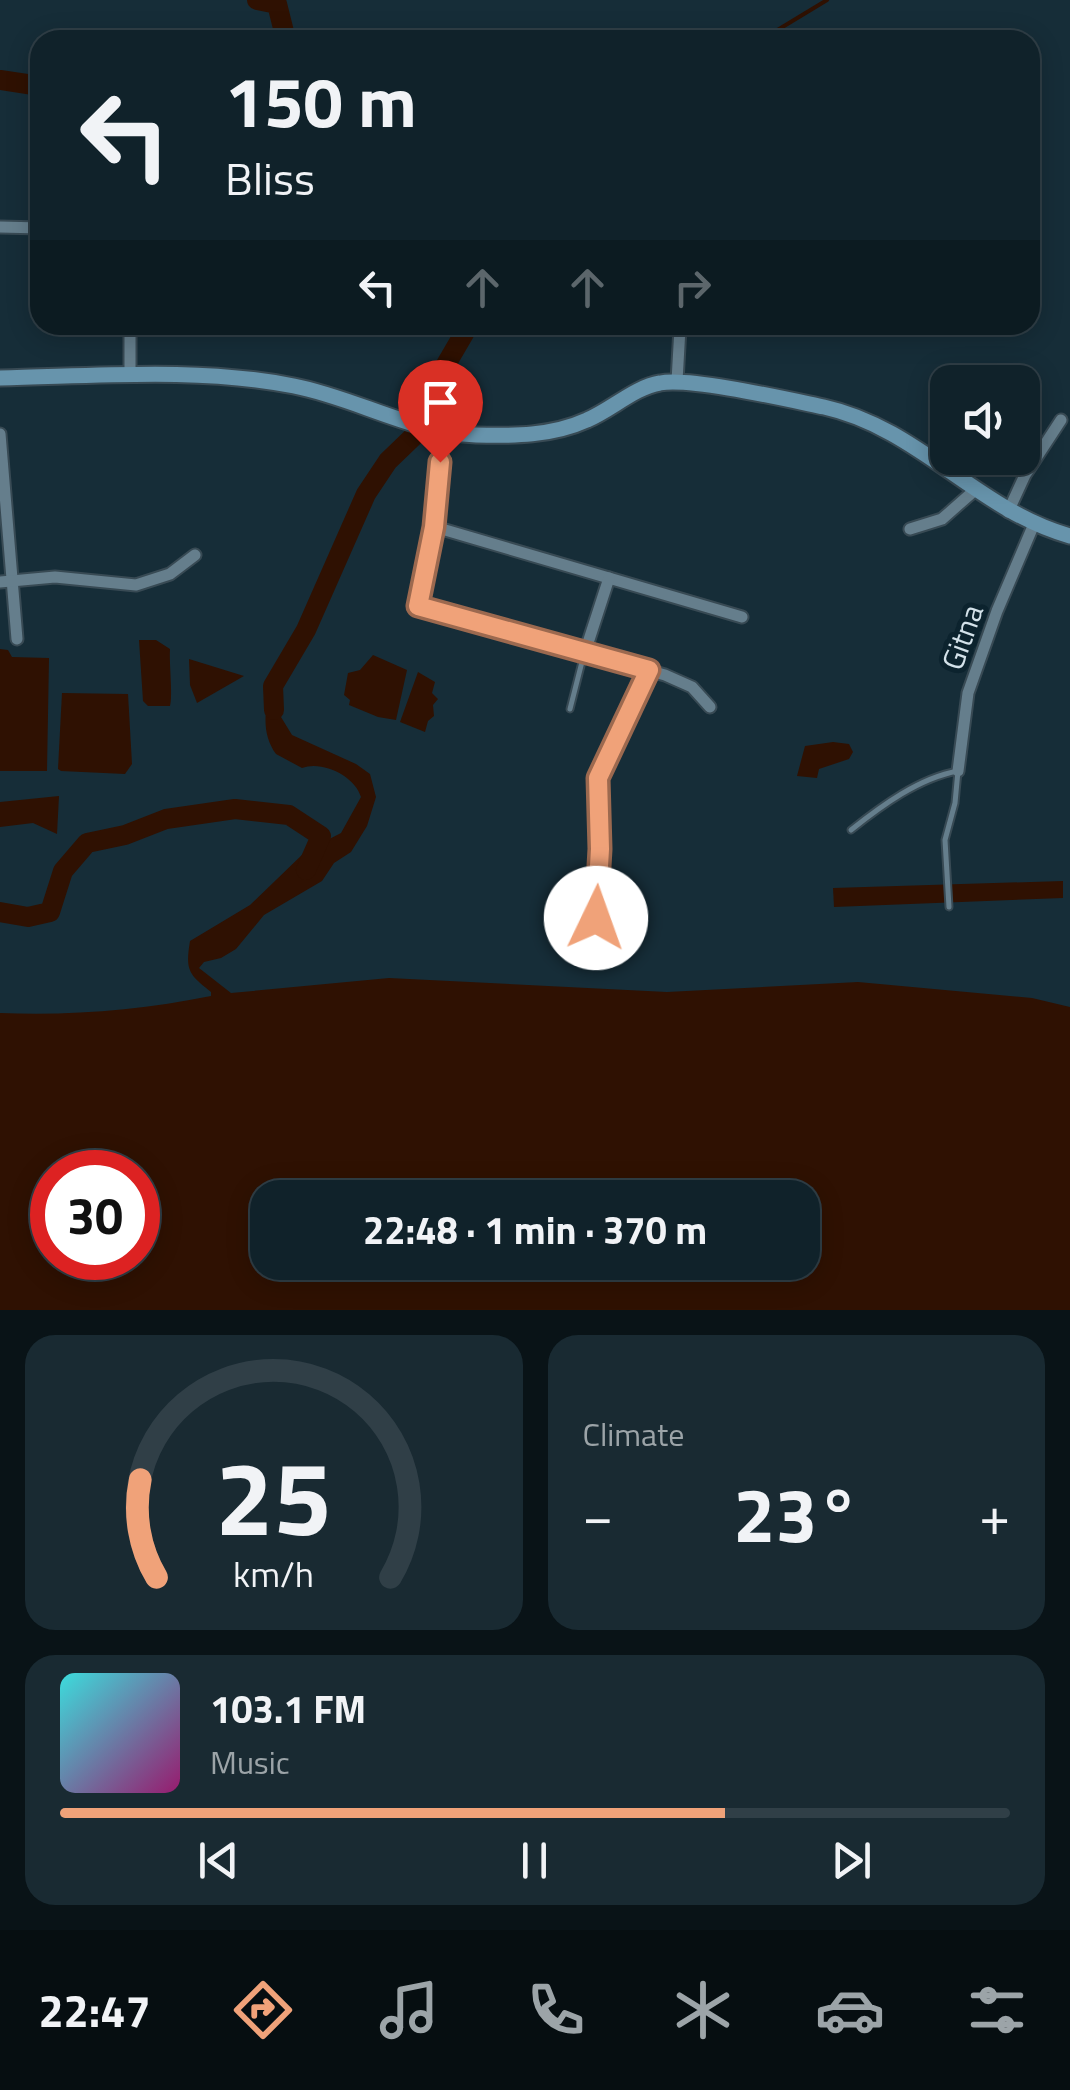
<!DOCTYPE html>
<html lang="en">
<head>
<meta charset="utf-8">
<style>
  body { margin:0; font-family:"Titillium Web",sans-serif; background:#192a32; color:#f1f3f6; height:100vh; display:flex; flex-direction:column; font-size:38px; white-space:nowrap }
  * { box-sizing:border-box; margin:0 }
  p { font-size:32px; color:#9ca4a8 }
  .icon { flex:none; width:55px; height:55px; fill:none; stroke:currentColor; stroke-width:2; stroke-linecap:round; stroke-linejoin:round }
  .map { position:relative; height:1310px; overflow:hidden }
  .sheet { display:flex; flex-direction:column; gap:25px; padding:25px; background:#091317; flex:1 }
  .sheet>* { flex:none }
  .guide { position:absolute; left:30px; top:30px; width:1010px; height:305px; border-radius:30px; box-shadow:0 5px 25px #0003,0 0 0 2px #303f47; background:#10222a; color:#f1f3f6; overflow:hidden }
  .controls { position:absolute; left:930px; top:365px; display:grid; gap:20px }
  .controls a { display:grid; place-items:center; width:110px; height:110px; border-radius:20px; background:#10222a; box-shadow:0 5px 25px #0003,0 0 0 2px #303f47; font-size:50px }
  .speed { position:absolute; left:30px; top:1150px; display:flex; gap:20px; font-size:50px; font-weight:700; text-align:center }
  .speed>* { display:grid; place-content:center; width:130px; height:130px; border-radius:50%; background:#10222a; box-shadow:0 5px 25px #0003,0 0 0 2px #303f47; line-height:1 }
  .speed .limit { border:15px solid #d22; background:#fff; color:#111 }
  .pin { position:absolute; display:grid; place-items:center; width:85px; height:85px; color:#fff; margin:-102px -42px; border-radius:50% 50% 50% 0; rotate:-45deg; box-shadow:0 0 10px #0007 }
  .pin .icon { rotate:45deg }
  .me { position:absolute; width:110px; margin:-55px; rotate:3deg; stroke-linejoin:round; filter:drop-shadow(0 0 8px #0008) }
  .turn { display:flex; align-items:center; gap:35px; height:210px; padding:0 30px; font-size:45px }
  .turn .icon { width:130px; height:130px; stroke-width:2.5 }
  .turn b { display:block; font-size:70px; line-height:85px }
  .lanes { display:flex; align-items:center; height:95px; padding:0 30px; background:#0003; justify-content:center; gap:50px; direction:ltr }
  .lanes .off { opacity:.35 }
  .big { font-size:75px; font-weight:700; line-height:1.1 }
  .sheet .widget { flex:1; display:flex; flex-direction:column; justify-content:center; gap:15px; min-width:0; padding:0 35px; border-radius:30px; background:#192a32 }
  .sheet .dial { align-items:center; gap:0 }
  .dial svg { height:260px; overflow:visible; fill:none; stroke:#303f47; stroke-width:7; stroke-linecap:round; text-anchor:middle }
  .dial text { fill:#f1f3f6; stroke:none }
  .song { display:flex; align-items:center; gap:30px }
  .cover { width:120px; height:120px; border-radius:15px; background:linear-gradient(135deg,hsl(180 70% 55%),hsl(320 70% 35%)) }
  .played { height:10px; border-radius:5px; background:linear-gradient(90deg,#f0a279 70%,#303f47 70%) }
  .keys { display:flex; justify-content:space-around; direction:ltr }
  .heat { display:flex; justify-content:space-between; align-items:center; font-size:55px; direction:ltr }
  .sheet .tiles { flex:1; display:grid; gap:25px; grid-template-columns:1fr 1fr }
  .widget:last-child { grid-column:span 2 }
  .trip { position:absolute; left:250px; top:1180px; width:570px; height:100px; border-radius:30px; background:#10222a; box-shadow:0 5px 25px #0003,0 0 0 2px #303f47; font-weight:700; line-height:100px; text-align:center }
  .dock { display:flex; height:160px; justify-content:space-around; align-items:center; background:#060e11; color:#9ca4a8 }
  .dock .icon { width:70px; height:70px }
  .dock .current { color:#f0a279 }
  .dock b { font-size:45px; color:#f1f3f6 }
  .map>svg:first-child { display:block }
</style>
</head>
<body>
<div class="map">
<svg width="1070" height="1310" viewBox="0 0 1070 1310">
  <rect width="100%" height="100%" fill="#162d38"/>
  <g fill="#2f1102" fill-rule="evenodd">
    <path d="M139,640H156L170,649C169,663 173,697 170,706H148L143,701Z"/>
    <path d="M0,649L8,650L12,657L49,658L47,771H0Z"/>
    <path d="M373,655L407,670L396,720L378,717L349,705L350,700L344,695L348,673L360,670Z"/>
    <path d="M189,659L244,676L197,703L190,685Z"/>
    <path d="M418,672L435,682L432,693L438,699L433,705L434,716L428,721L425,732L400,722Z"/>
    <path d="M273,686L281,717L292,735L356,764L370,774L376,797L367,826L351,852L334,863L322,881L264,915L236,949L221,958L204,962L199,968L231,993L389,978L667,992L858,982L1032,998L1070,1007V1310H0V1013C71,1016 142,1010 211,996V992C189,974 185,971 190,941L250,905L306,851L341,833L361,797C355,776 322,760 302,768L276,754C261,733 264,708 273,686ZM52,1172H138V1258H52ZM268,1198H802V1262H268Z"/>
    <path d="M62,693L128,694L132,764L125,774L61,771L58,769Z"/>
    <path d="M833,742L849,744L853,752L849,759L819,769L817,778L797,776L805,746Z"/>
    <path d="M59,796L57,834L33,823L0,827V802Z"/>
    <path d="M1063,881V898L834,907L833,888Z"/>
  </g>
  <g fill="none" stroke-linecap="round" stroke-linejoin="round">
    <path stroke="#2f1102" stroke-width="4" d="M761,40L827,0"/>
    <g stroke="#2f1102" stroke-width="20">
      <path d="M257,0L277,4L286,40"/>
      <path d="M0,80L40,86"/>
      <path d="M274,710L273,686L306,630L366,494L388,461L414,436L427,397L469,325"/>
      <path d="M0,912L28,917L50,912L63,871L87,843L125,835L166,819L235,809L289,815L321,836L306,870"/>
    </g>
    <defs>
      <g id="lane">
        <path d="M570,709L584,654"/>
        <path d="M851,830C881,806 919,778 958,771L955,803L945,840L949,907"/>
      </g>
      <g id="street">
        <path d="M0,227L40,228"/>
        <path d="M130,375V325"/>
        <path d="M677,381L680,328"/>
        <path d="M442,433L435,527L418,606L665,675L692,687L710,707"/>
        <path d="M0,434L17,639"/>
        <path d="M1008,512L1025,475L1061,420"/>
        <path d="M435,527L742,617"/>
        <path d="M910,529L942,519L975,490"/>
        <path d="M0,582L55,577L136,585L170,574L195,555"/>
        <path d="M585,652L609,578"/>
        <path d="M958,771L968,693L997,611L1034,524"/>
        <path d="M596,917L600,849L598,778L649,671"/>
      </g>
      <path id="secondary" d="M0,378C96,376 199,367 294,386C356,398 412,433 476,435C513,436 552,436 587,420C611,410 635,387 660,383C690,377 790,400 824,407C919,428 977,510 1070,536"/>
    </defs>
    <use href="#lane" stroke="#384a54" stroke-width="9"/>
    <use href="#street" stroke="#384a54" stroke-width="15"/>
    <use href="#secondary" stroke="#384a54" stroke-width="19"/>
    <use href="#lane" stroke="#657e8c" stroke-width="5"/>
    <use href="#street" stroke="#657e8c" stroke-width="11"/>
    <use href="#secondary" stroke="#6794ac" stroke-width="15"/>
  </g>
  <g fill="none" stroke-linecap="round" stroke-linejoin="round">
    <defs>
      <path id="route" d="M440,462L434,527L418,606L649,670L598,778L600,849L596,918"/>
    </defs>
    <use href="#route" stroke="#9c694f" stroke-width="25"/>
    <use href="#route" stroke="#f0a279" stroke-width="18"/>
  </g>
  <g text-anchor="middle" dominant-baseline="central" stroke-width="10" stroke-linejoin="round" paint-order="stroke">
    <g font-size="30" fill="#d4e2ea" stroke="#0c232e">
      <text transform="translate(962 637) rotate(-70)">Gitna</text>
    </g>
  </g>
</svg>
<div class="controls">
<a><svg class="icon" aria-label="sound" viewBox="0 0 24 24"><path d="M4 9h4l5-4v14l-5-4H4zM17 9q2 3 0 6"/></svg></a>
</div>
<div class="speed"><div class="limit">30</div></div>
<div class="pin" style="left:440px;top:462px;background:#d93025"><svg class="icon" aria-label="arrive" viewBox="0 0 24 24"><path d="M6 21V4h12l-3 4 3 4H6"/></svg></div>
<svg class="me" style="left:596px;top:918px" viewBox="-20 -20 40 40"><circle r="19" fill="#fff"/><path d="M0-13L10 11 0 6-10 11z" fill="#f0a279"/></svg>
<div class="trip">22:48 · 1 min · 370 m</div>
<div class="guide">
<div class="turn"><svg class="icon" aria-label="left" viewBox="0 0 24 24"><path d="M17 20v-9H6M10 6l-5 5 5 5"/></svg><div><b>150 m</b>Bliss</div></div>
<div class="lanes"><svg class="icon" aria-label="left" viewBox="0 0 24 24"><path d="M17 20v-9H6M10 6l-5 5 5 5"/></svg><svg class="icon off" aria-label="ahead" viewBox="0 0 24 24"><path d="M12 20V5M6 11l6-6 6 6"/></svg><svg class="icon off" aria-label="ahead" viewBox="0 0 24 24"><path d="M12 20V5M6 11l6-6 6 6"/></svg><svg class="icon off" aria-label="right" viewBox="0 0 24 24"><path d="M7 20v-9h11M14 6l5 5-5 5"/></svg></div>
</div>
</div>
<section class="sheet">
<div class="tiles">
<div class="widget dial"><svg viewBox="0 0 100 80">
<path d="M14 69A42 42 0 1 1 86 69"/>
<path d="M14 69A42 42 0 0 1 9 39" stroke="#f0a279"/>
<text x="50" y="56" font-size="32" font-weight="700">25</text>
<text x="50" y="72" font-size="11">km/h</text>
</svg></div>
<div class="widget"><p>Climate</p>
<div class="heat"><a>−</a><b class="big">23°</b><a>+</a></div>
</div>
<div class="widget">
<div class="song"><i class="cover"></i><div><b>103.1 FM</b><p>Music</p></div></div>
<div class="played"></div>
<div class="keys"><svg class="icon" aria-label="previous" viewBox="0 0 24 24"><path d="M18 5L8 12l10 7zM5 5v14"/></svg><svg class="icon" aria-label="pause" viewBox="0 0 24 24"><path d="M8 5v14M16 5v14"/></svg><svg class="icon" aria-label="next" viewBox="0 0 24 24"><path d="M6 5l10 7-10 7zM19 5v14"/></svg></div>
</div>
</div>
</section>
<nav class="dock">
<b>22:47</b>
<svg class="icon current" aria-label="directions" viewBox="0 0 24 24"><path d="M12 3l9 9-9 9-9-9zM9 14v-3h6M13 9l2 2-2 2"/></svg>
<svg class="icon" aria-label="music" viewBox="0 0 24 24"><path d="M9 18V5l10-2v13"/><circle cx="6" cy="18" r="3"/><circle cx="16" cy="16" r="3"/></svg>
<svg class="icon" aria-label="phone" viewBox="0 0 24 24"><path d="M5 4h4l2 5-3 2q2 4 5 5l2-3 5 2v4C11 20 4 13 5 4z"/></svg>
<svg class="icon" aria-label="climate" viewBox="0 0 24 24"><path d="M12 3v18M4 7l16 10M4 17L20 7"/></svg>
<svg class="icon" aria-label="car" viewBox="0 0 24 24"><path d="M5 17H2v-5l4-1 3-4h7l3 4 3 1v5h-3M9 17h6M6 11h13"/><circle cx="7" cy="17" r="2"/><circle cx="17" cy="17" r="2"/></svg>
<svg class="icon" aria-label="filters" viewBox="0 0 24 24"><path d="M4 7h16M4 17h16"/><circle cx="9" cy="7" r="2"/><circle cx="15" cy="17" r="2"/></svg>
</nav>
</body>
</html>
